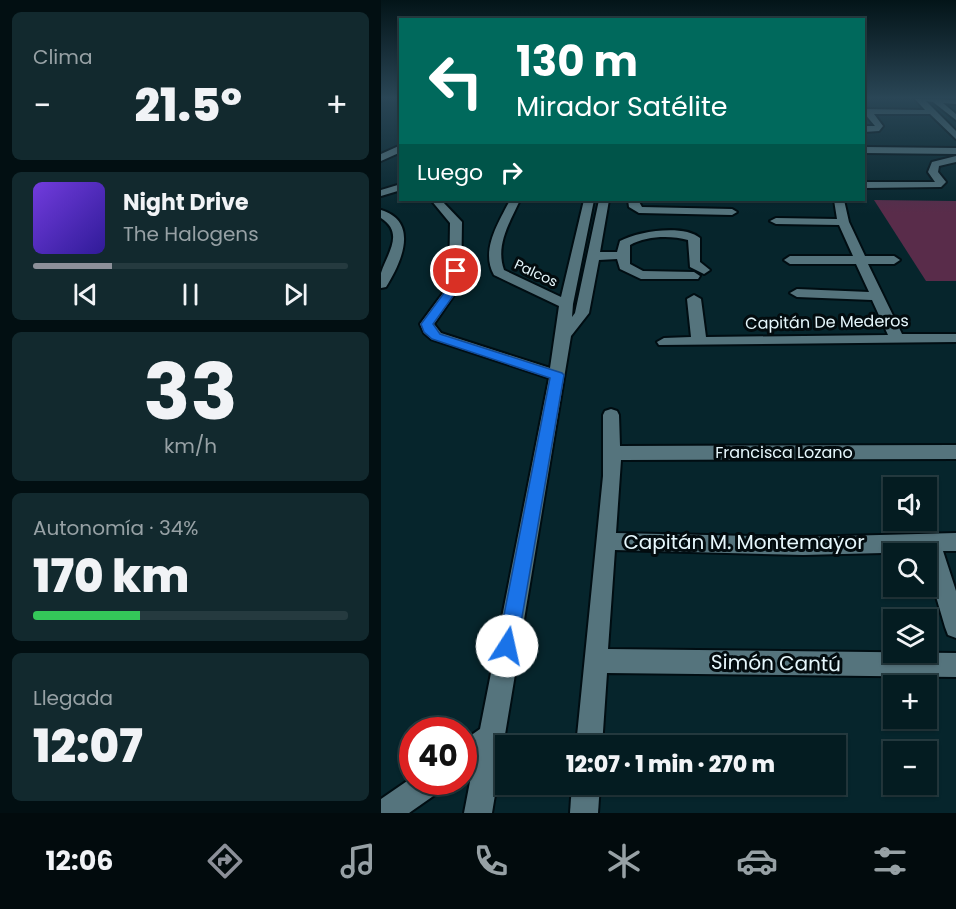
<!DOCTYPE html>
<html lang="es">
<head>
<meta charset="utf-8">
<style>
  body { margin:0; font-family:Poppins,sans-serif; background:#12292e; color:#f1f3f6; height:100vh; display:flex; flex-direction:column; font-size:22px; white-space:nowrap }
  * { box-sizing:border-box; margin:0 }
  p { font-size:20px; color:#97a1a5 }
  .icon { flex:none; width:33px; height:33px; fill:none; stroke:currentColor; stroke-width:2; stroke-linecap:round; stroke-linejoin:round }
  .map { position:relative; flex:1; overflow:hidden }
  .side { display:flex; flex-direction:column; gap:12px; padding:12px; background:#020f12; width:381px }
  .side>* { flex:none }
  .guide { position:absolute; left:18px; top:18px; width:466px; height:183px; border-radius:0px; box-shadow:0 2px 4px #0004,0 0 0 2px #253a3f; background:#00695c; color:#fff; overflow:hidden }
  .tools { position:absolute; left:502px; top:477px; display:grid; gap:12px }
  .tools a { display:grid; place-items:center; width:54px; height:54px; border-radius:0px; background:#041c21; box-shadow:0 2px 4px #0004,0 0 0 2px #253a3f; font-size:30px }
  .speed { position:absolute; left:18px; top:717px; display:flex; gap:12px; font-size:30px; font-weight:700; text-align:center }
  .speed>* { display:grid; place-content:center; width:78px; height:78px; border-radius:50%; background:#041c21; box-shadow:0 2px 4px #0004,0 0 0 2px #253a3f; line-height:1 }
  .speed .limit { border:9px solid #d22; background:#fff; color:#111 }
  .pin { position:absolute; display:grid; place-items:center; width:51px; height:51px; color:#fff; margin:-26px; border:3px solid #fff; border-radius:50%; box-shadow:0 2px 6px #0007 }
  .me { position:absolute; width:66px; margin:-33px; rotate:10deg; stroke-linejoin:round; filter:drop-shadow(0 0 4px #0008) }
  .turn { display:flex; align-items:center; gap:21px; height:126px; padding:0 18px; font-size:27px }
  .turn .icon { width:78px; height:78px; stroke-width:2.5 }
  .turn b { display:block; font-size:42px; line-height:51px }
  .then { display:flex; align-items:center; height:57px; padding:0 18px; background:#0003; gap:12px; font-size:22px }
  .big { font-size:45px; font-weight:800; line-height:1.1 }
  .side .tile { flex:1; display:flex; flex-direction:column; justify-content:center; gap:9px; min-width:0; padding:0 21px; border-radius:9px; background:#12292e }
  .side .dial { align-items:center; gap:0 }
  .dial b { font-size:78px; line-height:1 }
  .song { display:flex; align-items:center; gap:18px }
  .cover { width:72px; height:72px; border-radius:9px; background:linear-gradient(135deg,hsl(260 70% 55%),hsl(250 70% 35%)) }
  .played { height:6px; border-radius:3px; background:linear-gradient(90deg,#8c9099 25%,#253a3f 25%) }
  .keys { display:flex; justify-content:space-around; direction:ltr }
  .heat { display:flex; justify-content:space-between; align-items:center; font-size:33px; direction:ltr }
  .charge { height:9px; border-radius:4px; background:linear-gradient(90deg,#34c759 34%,#253a3f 0) }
  .trip { position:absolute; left:114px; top:735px; width:351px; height:60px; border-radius:0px; background:#041c21; box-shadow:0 2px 4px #0004,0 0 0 2px #253a3f; font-weight:800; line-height:60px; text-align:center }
  .dock { display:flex; height:96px; justify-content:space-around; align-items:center; background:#020b0d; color:#97a1a5 }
  .dock .icon { width:42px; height:42px }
  .dock .selected { color:#8c9099 }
  .dock b { font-size:27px; color:#f1f3f6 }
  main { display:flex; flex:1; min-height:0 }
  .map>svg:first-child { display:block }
</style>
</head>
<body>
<main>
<section class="side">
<div class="tile"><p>Clima</p>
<div class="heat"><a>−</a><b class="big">21.5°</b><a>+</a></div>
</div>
<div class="tile">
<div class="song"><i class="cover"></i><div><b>Night Drive</b><p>The Halogens</p></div></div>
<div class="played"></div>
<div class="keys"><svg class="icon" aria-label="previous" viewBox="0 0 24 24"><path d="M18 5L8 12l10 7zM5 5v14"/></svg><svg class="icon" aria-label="pause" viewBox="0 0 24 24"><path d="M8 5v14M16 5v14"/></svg><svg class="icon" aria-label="next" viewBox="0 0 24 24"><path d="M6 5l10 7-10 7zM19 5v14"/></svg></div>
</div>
<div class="tile dial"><b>33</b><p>km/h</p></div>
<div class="tile"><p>Autonomía · 34%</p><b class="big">170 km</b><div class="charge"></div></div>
<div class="tile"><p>Llegada</p><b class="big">12:07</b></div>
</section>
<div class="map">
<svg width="575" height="813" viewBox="0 0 575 813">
  <rect width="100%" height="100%" fill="#06252c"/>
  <path fill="#592c4a" d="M493,200L575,201V281H545Z"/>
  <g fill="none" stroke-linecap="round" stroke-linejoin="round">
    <defs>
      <g id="minor">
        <path d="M534,99L575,100V104L562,103L575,114V120L552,102L545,101L575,131V139L549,114H493L502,126L498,131L483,132V126H494L483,113V109L544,110Z"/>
        <path d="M20,145V152L0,161V154Z"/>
        <path d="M483,147L575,148V154L483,153Z"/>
        <path d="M575,156V162L558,166L557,172L565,182L560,187L483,188V182H554L547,172L551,162Z"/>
        <path d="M20,184V190L0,196V190Z"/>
        <path d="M50,200H60L81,222L80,285L53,324L60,333L169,368L178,306L113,275C99,250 118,222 129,200H139C129,222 114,245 123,270L180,297L203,200H213L192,304L191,317L194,313L218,200H228L219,252H236L239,241C257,231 303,224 319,238V262L329,270L323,274L309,267L307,240C289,235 265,236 249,245V264L262,271L313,272L319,276L317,279H260L239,269L236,259L218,260L208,313L190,336L111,813H83L92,766L82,770V741L99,729L168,378L50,339L43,333L39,324L68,285L69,223Z"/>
        <path d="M247,200H257L261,207L351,209L356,212L351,215L258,213L248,207Z"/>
        <path d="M453,200H463L468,222L484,256H513L519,260L513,264H487L521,334H575V342L278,345L276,342L283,338L310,337L306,299L313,295L320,299L325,337L507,335L491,300L416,297L409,293L416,289L488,292L475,264H409L403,260L409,256H472L458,225L395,224L389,221L395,218L456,219Z"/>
        <path d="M0,210C39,222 20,263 5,287L0,288C0,284 0,278 0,273C6,254 24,233 0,218Z"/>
        <path d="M230,409L236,411L238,415L239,446L575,445V459L240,460L235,533L422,537L575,533V551H562L575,591V638L567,635L564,627L546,566V554L542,552L422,555L234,550L227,649L575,653V677L226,673L221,746H195L222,476V415L224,411Z"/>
        <path d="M32,777V782H62L58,792L28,813H0V799Z"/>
        <path d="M191,784H219L217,813H189Z"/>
      </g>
    </defs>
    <use href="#minor" stroke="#000d12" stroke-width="4"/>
    <use href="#minor" fill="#55747d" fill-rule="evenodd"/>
  </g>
  <linearGradient id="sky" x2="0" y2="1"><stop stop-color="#031418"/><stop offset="0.46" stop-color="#2a4656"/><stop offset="1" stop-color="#2a4656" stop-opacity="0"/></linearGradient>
  <rect width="575" height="213" fill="url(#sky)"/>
  <path fill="#1a73e8" stroke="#114b97" stroke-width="1.5" d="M75,267L81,271L80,285L52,324L59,334L181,373L183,375L136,646L133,653L126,656L120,653L117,646L169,378L51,339L43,332L40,324L69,285L70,271Z"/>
  <g text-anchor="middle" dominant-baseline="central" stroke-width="6" stroke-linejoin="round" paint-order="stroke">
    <g font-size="14" fill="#e6f7fc" stroke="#030c0f">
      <text transform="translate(155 273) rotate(25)">Palcos</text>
    </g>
    <g font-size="16" fill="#e6f7fc" stroke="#030c0f">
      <text transform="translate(446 322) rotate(-1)">Capitán De Mederos</text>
      <text x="403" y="452">Francisca Lozano</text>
    </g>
    <g font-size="20" fill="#e6f7fc" stroke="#030c0f">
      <text x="363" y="542">Capitán M. Montemayor</text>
      <text transform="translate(395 663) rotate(1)">Simón Cantú</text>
    </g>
  </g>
</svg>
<div class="tools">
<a><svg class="icon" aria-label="sound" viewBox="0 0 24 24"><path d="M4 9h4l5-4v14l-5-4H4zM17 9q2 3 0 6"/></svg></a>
<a><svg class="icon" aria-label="search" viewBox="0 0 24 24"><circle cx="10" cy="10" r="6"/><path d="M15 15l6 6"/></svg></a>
<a><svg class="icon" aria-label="layers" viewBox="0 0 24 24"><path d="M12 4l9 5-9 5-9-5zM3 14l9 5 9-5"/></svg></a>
<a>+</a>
<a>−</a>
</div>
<div class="speed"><div class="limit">40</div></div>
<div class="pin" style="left:75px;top:271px;background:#d93025"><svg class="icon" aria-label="arrive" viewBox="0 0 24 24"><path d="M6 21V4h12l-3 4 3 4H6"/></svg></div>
<svg class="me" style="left:126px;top:646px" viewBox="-20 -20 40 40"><circle r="19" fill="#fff"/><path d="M0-13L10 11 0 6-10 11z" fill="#1a73e8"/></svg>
<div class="trip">12:07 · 1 min · 270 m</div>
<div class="guide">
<div class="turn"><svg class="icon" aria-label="left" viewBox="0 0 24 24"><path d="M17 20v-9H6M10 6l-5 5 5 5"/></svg><div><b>130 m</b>Mirador Satélite</div></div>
<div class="then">Luego<svg class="icon" aria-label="right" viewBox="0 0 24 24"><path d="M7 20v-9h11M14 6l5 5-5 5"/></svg></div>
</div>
</div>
</main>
<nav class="dock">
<b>12:06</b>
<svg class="icon selected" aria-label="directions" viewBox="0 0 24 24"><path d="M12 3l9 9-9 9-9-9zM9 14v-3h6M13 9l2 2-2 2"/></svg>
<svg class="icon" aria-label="music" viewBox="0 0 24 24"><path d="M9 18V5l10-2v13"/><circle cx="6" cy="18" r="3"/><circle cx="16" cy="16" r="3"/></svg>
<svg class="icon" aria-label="phone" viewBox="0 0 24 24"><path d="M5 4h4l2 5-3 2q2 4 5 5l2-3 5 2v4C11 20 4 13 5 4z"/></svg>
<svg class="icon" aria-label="climate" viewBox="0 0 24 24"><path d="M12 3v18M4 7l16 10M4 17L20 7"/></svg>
<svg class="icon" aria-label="car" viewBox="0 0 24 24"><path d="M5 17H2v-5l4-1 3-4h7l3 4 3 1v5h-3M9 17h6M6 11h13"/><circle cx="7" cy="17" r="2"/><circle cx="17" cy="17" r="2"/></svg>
<svg class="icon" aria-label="filters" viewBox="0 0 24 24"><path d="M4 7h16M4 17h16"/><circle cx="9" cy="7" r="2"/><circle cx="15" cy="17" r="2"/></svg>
</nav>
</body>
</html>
